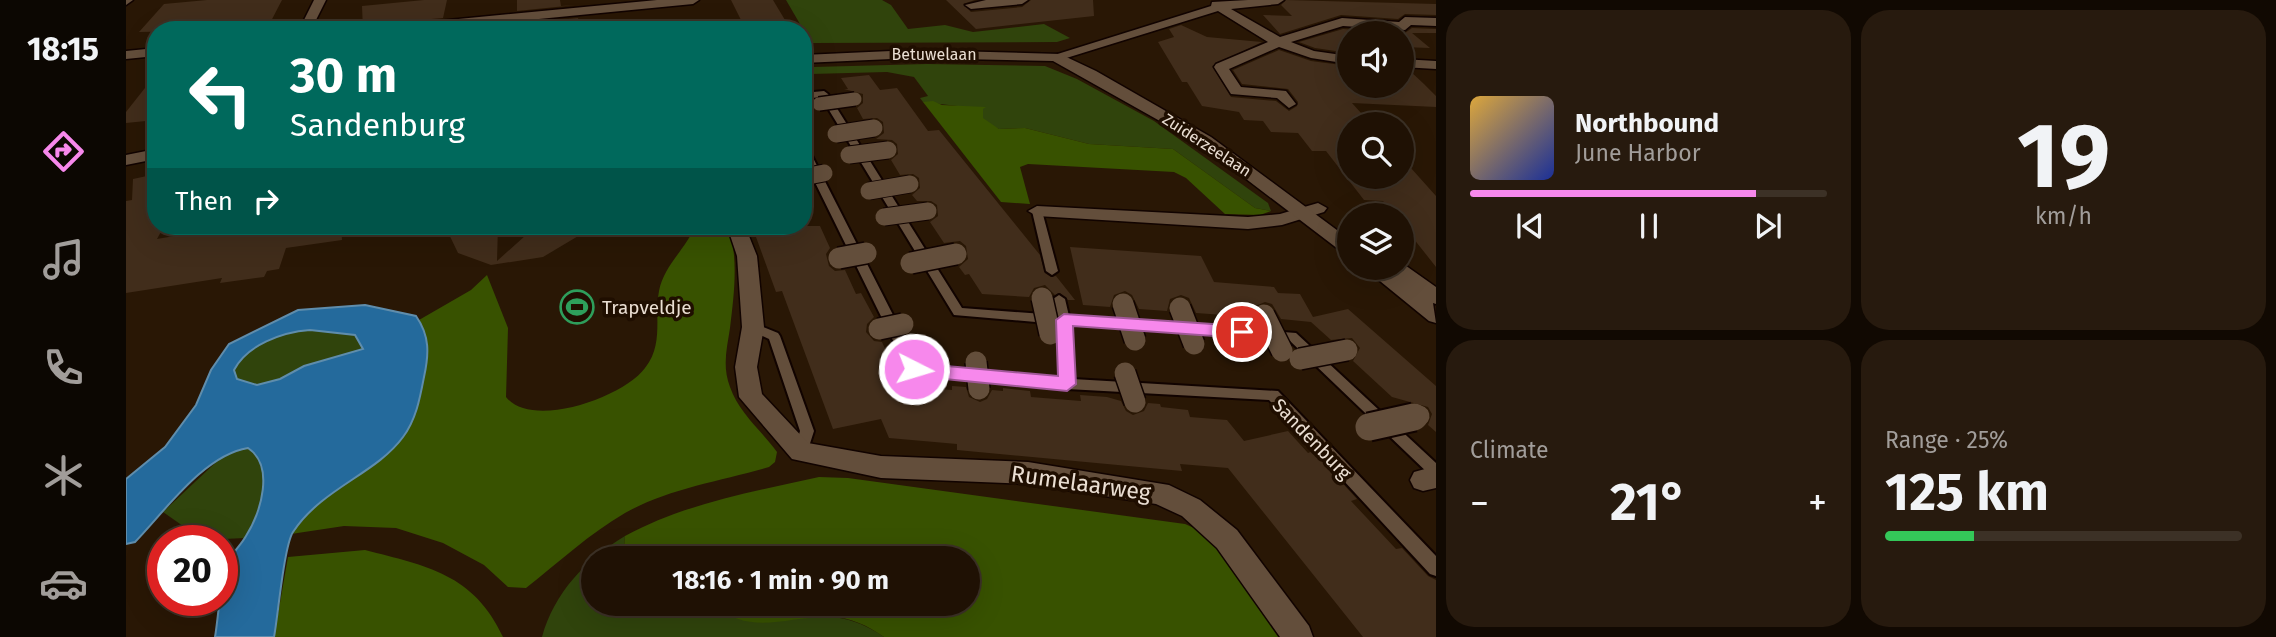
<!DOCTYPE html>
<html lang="en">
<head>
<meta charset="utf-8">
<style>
  body { margin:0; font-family:"Fira Sans",sans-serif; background:#271a0e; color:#f1f3f6; height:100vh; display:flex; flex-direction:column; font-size:26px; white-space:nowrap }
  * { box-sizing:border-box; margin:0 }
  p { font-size:23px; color:#a19d9a }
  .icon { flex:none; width:38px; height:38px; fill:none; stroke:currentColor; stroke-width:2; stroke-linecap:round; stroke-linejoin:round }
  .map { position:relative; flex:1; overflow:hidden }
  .details { display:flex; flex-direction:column; gap:10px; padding:10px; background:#110902; width:840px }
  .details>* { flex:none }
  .guide { position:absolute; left:21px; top:21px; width:665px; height:214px; border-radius:28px; box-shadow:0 7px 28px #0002,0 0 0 2px #3c3126; background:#00695c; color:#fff; overflow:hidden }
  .buttons { position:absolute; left:1211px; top:21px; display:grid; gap:14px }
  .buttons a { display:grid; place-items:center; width:77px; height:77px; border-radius:50%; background:#1f1104; box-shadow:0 7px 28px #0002,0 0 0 2px #3c3126; font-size:35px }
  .speed { position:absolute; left:21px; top:525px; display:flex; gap:14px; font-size:35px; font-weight:700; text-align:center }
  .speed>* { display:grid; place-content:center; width:91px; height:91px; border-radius:50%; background:#1f1104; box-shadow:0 7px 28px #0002,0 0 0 2px #3c3126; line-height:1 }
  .speed .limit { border:10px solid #d22; background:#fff; color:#111 }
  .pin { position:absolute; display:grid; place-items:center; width:60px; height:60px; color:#fff; margin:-30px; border:4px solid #fff; border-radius:50%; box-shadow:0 2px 7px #0007 }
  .me { position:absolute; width:77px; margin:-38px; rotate:95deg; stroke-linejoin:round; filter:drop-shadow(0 0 5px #0008) }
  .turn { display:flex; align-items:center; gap:24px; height:147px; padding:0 28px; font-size:32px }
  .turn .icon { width:91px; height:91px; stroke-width:2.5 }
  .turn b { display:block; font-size:49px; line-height:60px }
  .then { display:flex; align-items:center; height:66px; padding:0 28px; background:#0003; gap:14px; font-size:26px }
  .big { font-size:52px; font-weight:700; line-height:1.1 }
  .details .tile { flex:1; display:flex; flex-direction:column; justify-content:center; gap:10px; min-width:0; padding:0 24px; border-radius:28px; background:#271a0e }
  .details .dial { align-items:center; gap:0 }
  .dial b { font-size:91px; line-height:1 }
  .song { display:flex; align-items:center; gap:21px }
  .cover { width:84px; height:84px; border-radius:10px; background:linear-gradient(135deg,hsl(40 70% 55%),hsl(230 70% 35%)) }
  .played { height:7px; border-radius:4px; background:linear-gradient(90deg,#f788ec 80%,#3c3126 80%) }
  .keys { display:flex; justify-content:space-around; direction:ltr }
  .heat { display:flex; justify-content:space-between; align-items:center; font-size:38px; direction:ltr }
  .charge { height:10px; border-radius:5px; background:linear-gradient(90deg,#34c759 25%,#3c3126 0) }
  .details .tiles { flex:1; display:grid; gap:10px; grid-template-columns:repeat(2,1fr) }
  .trip { position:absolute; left:455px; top:546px; width:399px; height:70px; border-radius:35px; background:#1f1104; box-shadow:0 7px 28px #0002,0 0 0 2px #3c3126; font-weight:700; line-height:70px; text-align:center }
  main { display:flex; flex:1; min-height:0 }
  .menu { display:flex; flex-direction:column; width:126px; justify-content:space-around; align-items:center; background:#0c0702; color:#a19d9a }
  .menu .icon { width:49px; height:49px }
  .menu .selected { color:#f788ec }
  .menu b { font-size:32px; color:#f1f3f6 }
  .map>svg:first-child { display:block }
</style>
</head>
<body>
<main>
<nav class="menu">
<b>18:15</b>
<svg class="icon selected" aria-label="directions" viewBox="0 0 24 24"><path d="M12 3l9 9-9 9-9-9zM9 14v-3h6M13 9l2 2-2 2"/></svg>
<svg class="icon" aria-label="music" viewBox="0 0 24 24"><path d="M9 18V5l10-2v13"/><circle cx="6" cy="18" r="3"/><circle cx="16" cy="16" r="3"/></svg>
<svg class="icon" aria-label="phone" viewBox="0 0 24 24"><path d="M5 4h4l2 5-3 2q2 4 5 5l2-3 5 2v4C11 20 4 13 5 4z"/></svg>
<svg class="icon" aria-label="climate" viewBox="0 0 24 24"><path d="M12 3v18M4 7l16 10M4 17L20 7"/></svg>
<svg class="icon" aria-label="car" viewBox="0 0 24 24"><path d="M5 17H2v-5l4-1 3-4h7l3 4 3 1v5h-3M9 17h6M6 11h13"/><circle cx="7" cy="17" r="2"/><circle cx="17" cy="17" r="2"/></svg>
</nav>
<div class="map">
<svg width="1310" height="637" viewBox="0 0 1310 637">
  <rect width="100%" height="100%" fill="#291705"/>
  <g fill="#30440c">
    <path d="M660,0H756L765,5L782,29L819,25L847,32L918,24L944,38L931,42L685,43Z"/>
    <path d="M801,64L919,66L951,79L1028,121L1142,203L1145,211L1129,208L1047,149L963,144L899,128L873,129L861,124L856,118L857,109L797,102L794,98L802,96L788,77L761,72L685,74L677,71V67H687Z"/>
    <path d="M184,330L229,335L237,344V349L178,366L154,379L130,385L111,379L108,370C121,345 156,332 184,330Z"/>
    <path d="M122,448C150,467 134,512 119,538L77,540L37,512L102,451Z"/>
    <path d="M499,536L497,558H467V604H586C626,637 664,612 708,617C728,620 742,626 758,637H416C428,593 460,559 499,536Z"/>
  </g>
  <g fill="#385200">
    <path d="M807,101L816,105L860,107L857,109V118L873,129L899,128L963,144L1047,149L1129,208L1145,211L1134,215L1099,214L1060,178L1048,172L902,164L894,167L904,204L875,202L797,102Z"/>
    <path d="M569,226H602C613,257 608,295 604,328C601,348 596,366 604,387C613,413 635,430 651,452L649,462L643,467C596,481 543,488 499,513C463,534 433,562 400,588L382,587L358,565L317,543L270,528L218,526L165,534L189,506L252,461L297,327L293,320L345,290L361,275L382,328L380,397C406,430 498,397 519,368C538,344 528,318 533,291C538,265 560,249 569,226Z"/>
    <path d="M693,477L722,478L1059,524L1082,534L1165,637H758C742,626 725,617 704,617C659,616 625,637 586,604H842V558H497L499,536C560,503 626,492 693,477Z"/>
    <path d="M239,550C301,566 348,574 377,637H148L162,557Z"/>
  </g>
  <path fill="#246a9c" stroke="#5f8dac" stroke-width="2" fill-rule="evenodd" d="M239,305L290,316C304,336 303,354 298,377C294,398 290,420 277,437C250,474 196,488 167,532C158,546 152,616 148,637H89C92,620 95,576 101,563C106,553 115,545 120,536C135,512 149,466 122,448C78,455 39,511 9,542L0,544V479L39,447L70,405L85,370L103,344L172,310ZM184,330L229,335L237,349L178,366L154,379L131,385L111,379L108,370C121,345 156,332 184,330Z"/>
  <g fill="#412d1b">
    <path d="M81,0H156L143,25L124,30L13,32L38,4Z"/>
    <path d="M298,0H321L317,18L260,23L251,30H237L236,6Z"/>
    <path d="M391,0H434L435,6L450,5L391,11Z"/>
    <path d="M605,0H647L665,30H620Z"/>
    <path d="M820,0H849L837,4L845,12L896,7L905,0H967L968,16L850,29Z"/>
    <path d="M1160,0L1310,4V15L1279,14L1272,19L1215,15L1154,34L1137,15L1166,16L1155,5Z"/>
    <path d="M452,18L455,30H391V24Z"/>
    <path d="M1055,25L1081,37L1136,42L1086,66L1105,97L1150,101L1163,111L1171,106L1172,102L1162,89L1116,84L1107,70L1153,50L1185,61L1223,66V86H1276V70H1283L1298,84L1310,96V107L1226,103L1245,124H1223V177H1276V158L1310,196V267L1276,224V215H1269L1257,201L1238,200L1200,151H1186L1172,133L1145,132L1137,121L1118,120L1113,112L1076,106L1061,82H1056L1032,42L1048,37L1043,29Z"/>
    <path d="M1286,28L1310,29V33H1286L1304,48L1276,47V33H1223V53L1189,48L1173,42L1217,29L1279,33Z"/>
    <path d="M30,74V120L0,123V112Z"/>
    <path d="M743,75L754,90L771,88L802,131L813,130L914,255L919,273L925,277L930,276L949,300H942L934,293L929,295L919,285L908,288L903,297L856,294L843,274L839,275L833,267L842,259L840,246L834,241L818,243L804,222L812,216L811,205L805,201H791L786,195L794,188L793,178L787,174L774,175L765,160L772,154L771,144L766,140L750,139L758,133L757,122L751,118L737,119L731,108L737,103V94L718,89H722L715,78Z"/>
    <path d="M30,174V226H38L31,239L107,226H215L216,240L160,248L153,269L141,271L138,277L94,283L96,278L0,293V201L6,200L7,179Z"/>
    <path d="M319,226H372L371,261L410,226H469L417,257L365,265L332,253Z"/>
    <path d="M626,226H694L704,248L700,254L703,266L709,271L719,270L730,294L735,293L748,317L741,324L740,332L748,341L756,342L776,386L826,390V386L840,387L843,397L854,402L861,399L866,390L877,391V388L904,391L905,397L955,401L954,395L981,397L995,401L1000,411L1007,415L1018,411L1022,403L1034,404L1035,407L1062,410L1064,417L1101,420L1118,441L1162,431L1182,453L1187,451L1231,499L1225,501L1270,549L1276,548L1302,576L1310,580V637H1237L1102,468L1054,464L1056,471L831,450V444L763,438L755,419L707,429L656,291L650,292Z"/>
    <path d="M944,247L1075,256L1088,282L1148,287L1152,293L1174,294L1187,317L1222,309L1310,386V432L1302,425L1306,414L1302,407L1266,397L1227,361L1234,348L1226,338L1205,340L1185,322L1155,319L1146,304L1139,302L1127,307L1125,317L1070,313L1063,298L1055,295L1044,299L1041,311L1013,309L1006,295L999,291L988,295L984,307L957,305Z"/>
  </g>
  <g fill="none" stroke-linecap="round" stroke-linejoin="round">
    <defs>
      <g id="lane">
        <path d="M698,91L702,94L836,308L931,315L927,299L933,295L939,299L943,316L1170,333L1310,463V478L1305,476L1163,340L944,324L947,379L1152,391L1310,556V576L1304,574L1143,400L941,389L783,373L677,158V145L682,148L792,364L934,378L932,324L828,315L695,97L677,99V93Z"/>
        <path d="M911,208L916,211L932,271L926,275L920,271L906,211Z"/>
        <path d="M627,323L652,333L654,336L688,431L680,456L675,458L670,456L668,452L674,431L643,339L623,330L621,327Z"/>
      </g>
      <g id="street">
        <path d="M0,0H7L0,5Z"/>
        <path d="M188,0H200L185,30H173Z"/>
        <path d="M531,0H573L567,4L301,30H254L260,26Z"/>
        <path d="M860,0H902L896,4L845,9L839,5Z"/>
        <path d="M1122,0H1158L1152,4L1105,9L1154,37L1216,18L1273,22L1279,17L1310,18V26L1285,25L1279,30L1217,26L1165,42L1188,51L1223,56V64L1185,58L1153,47L1103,69L1115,87L1160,91L1170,104L1163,108L1151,98L1105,94L1088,67L1090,64L1142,42L1092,11L934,60L922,57L1085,6L1086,2Z"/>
        <path d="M30,48V56L0,59V51Z"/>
        <path d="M1276,59L1310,61V69L1276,67Z"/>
        <path d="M1192,203L1201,208L1198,212L1156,225L1122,229L911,216L902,211L911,206L1122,217L1154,214Z"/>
        <path d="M601,226H619L631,256L638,327L631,367L636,394L682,443L755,456L902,462L1043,485L1074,500L1111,530L1183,626L1187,637H1154L1091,548L1056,516L1030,504L902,484L755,478L666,459L613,397L609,367L616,327L611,256Z"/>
        <path d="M1310,466V488L1297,491L1288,488L1284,480L1288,472Z"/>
      </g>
      <g id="secondary">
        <path d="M787,50L934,54L970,71L1085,137L1223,239V254L1216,252L1073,143L927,61L787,58L677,63V55Z"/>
        <path d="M30,149V159L0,165V155Z"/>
        <path d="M1276,263L1310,287V304L1307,303L1310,323L1303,321L1238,268H1276Z"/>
      </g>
    </defs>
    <use href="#lane" stroke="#110300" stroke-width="4"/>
    <use href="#street" stroke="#110300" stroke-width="3"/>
    <use href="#secondary" stroke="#110300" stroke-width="3"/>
    <use href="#lane" fill="#634e3b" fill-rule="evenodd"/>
    <use href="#street" fill="#634e3b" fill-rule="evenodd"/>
    <use href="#secondary" fill="#634e3b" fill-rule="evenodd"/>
    <defs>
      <path id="street-bridge-far3" d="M693,104L729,99"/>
      <g id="street-bridge-far2">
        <path d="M710,134L748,128"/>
        <path d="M723,155L762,150"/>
        <path d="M677,177L698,173"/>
        <path d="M743,191L784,184"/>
        <path d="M758,217L802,211"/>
      </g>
      <g id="street-bridge-far1">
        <path d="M713,258L740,253"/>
        <path d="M785,263L830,254"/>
        <path d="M916,298L924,334"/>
        <path d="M997,304L1009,340"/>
        <path d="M1054,308L1068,344"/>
        <path d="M1138,315L1156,351"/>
        <path d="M753,329L777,324"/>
        <path d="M1174,359L1221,350"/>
        <path d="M850,362L853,389"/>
        <path d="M999,373L1009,402"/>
        <path d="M1280,419L1293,416"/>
      </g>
      <path id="street-bridge" d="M1243,427L1288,417"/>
    </defs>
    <use href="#street-bridge-far3" stroke="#110300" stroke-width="16" stroke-linecap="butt"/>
    <use href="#street-bridge-far2" stroke="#110300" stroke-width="19" stroke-linecap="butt"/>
    <use href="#street-bridge-far1" stroke="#110300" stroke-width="24" stroke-linecap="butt"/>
    <use href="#street-bridge" stroke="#110300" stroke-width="31" stroke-linecap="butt"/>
    <use href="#street-bridge-far3" stroke="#634e3b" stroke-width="13"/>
    <use href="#street-bridge-far2" stroke="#634e3b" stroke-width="17"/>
    <use href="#street-bridge-far1" stroke="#634e3b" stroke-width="21"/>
    <use href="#street-bridge" stroke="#634e3b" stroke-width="27"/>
  </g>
  <path fill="#f788ec" stroke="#a15899" stroke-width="2" d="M938,314L1116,326L1124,332L1116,338L947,326L950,384L941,391L788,376L780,369L788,363L932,376L930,320Z"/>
  <defs>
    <symbol id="stadium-ring" viewBox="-11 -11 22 22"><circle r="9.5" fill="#1f0e00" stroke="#2e9e5b" stroke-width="1.5"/><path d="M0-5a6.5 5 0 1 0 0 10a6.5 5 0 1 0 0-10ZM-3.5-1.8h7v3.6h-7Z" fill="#2e9e5b"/></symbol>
  </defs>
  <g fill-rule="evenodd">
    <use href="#stadium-ring" x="432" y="288" width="38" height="38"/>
  </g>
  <g text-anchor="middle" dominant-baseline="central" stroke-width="7" stroke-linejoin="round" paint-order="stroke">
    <g font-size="16" fill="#eaded2" stroke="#1f0e00">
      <text x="808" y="54">Betuwelaan</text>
      <text transform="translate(1081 145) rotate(33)">Zuiderzeelaan</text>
    </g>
    <g font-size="19" fill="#eaded2" stroke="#1f0e00" text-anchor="start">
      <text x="476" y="307">Trapveldje</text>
    </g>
    <g font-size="19" fill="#eaded2" stroke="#1f0e00">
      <text transform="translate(1186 439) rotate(46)">Sandenburg</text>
    </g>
    <g font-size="23" fill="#eaded2" stroke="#1f0e00">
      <text transform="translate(955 483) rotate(8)">Rumelaarweg</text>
    </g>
  </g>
</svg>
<div class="buttons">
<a><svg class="icon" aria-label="sound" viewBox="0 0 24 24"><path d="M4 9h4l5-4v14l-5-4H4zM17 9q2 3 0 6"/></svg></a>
<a><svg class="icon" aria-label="search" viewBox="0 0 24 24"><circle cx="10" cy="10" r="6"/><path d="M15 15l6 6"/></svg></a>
<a><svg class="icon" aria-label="layers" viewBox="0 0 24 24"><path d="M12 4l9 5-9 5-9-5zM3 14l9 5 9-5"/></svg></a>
</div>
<div class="speed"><div class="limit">20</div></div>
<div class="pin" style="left:1116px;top:332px;background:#d93025"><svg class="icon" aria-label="arrive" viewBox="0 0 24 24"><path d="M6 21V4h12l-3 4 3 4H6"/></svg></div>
<svg class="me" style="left:788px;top:369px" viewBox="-20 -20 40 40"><circle r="17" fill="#f788ec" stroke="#fff" stroke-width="3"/><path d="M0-11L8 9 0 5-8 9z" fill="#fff"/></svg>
<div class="trip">18:16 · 1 min · 90 m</div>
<div class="guide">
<div class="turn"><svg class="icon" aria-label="left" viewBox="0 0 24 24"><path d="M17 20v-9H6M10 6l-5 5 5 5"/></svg><div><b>30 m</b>Sandenburg</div></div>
<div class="then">Then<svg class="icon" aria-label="right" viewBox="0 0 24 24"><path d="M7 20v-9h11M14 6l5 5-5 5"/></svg></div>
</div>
</div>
<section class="details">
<div class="tiles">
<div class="tile">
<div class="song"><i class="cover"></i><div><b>Northbound</b><p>June Harbor</p></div></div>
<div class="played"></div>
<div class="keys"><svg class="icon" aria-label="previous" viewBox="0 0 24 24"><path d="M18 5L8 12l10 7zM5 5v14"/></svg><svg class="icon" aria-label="pause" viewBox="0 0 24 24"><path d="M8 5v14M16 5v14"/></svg><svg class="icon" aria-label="next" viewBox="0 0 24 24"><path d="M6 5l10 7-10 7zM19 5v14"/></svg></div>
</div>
<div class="tile dial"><b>19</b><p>km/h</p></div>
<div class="tile"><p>Climate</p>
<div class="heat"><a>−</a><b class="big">21°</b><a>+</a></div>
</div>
<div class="tile"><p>Range · 25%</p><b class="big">125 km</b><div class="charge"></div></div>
</div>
</section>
</main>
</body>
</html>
